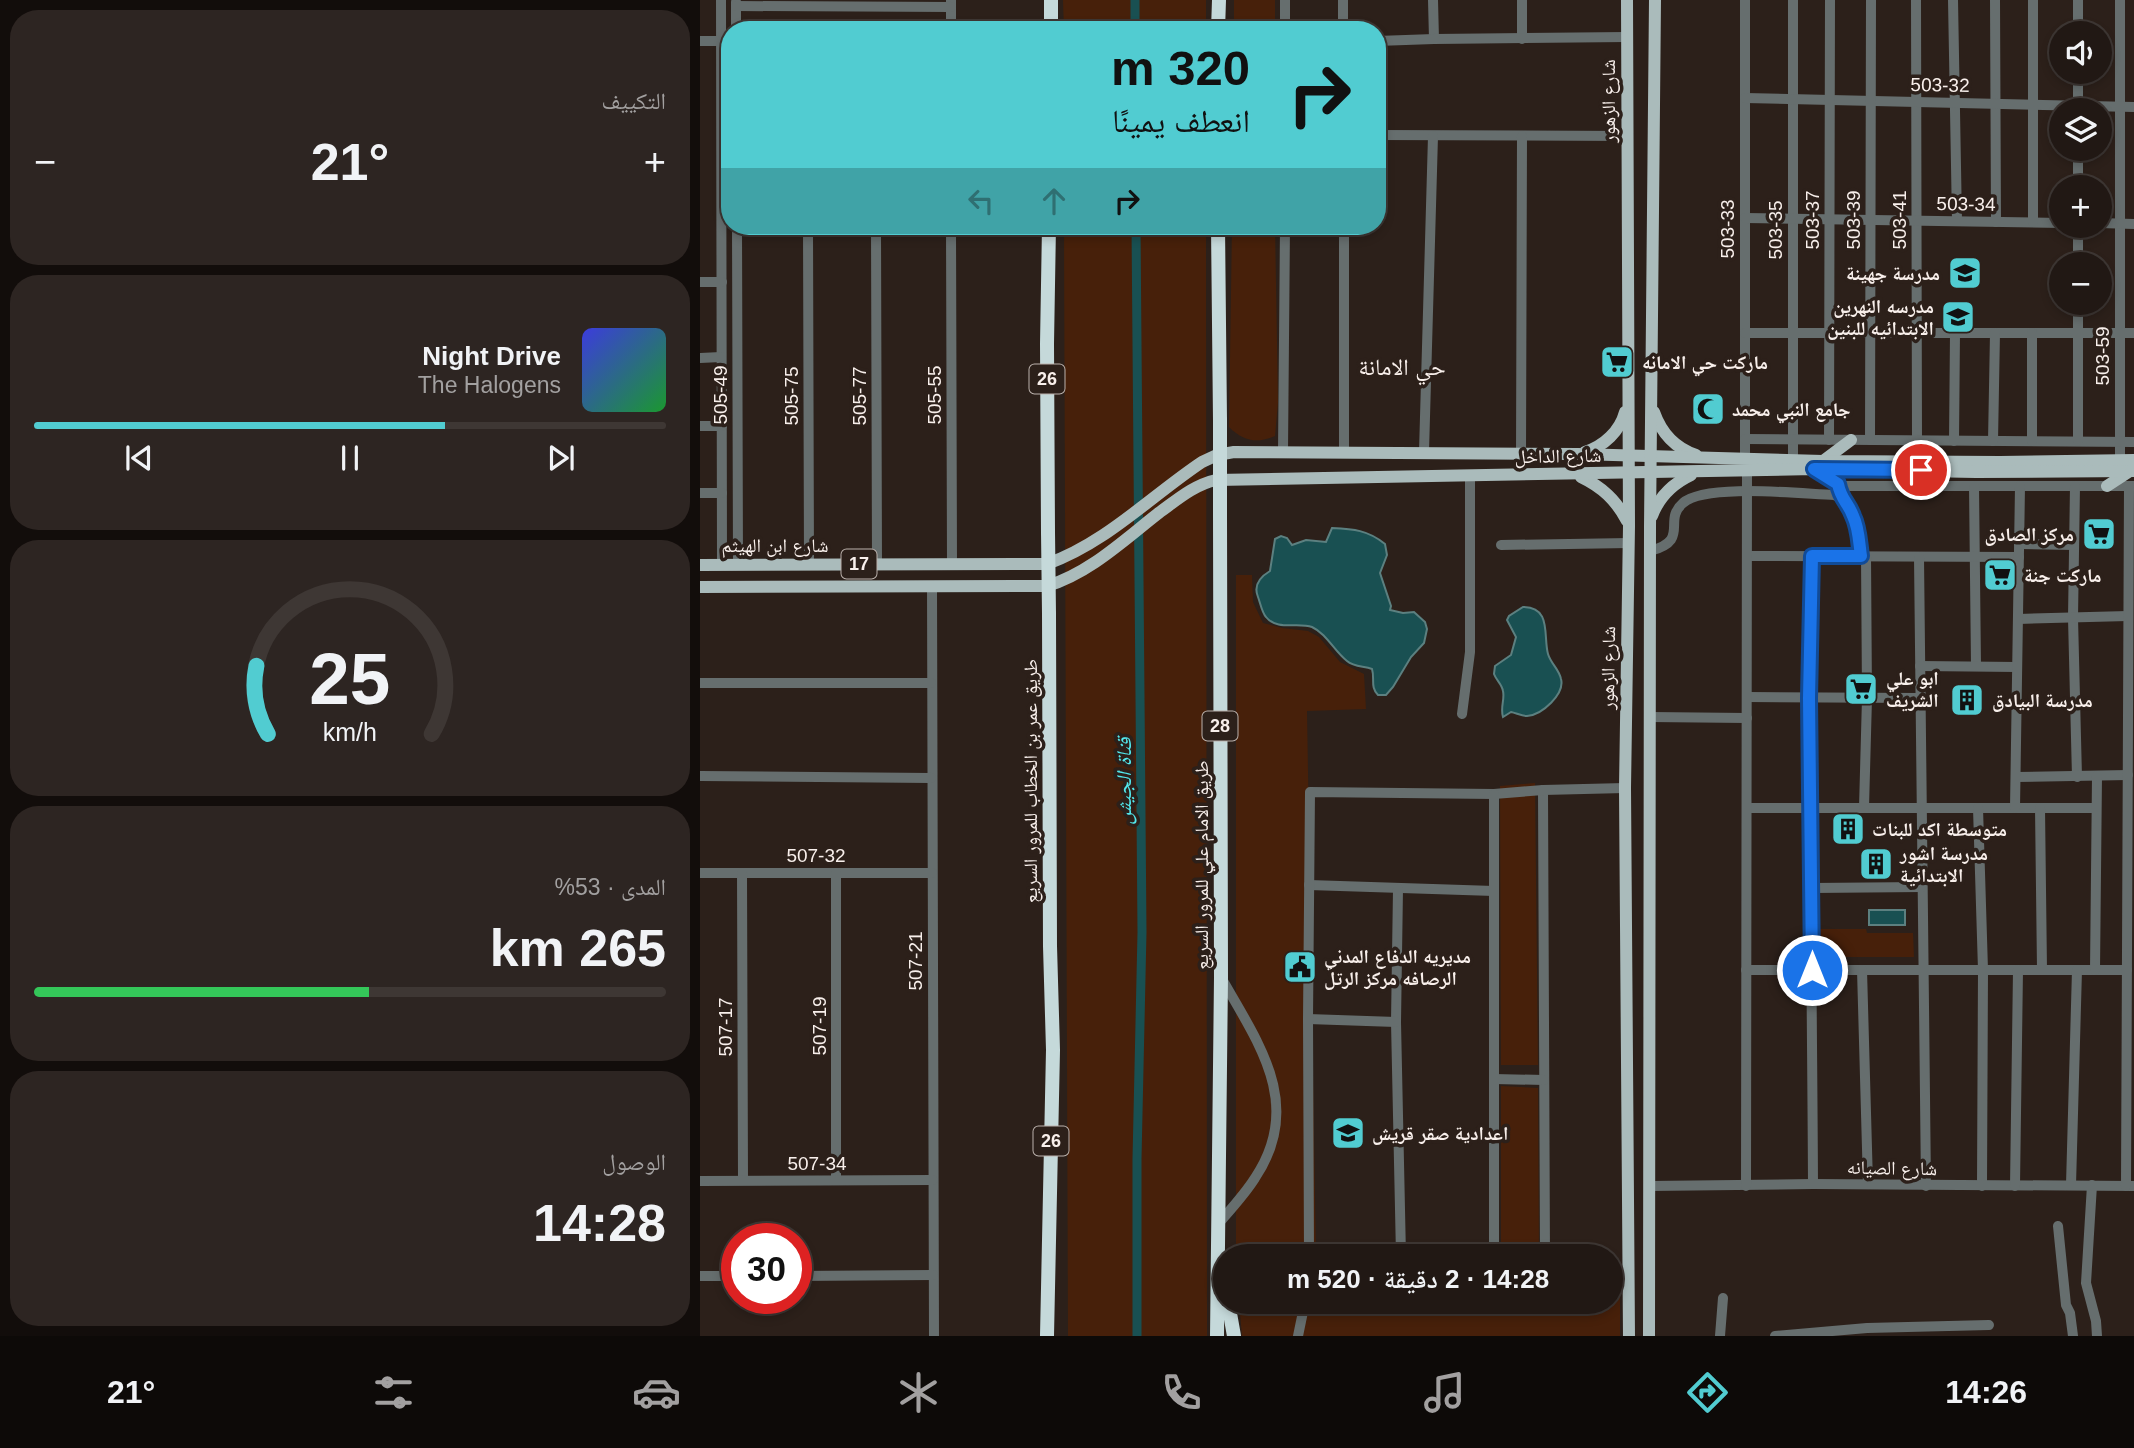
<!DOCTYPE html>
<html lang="ar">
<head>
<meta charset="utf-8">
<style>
  body { margin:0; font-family:Helvetica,"Noto Naskh Arabic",sans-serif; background:#2d2522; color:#f1f3f6; direction:rtl; height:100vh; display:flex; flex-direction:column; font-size:26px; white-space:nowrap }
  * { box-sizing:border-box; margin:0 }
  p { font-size:23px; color:#a2a0a0 }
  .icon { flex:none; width:38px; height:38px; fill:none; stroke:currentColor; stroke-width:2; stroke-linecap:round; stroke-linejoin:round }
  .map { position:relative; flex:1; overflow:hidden; direction:ltr }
  .side { display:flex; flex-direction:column; gap:10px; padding:10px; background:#120d0b; width:700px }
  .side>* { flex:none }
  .hud { position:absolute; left:21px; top:21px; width:665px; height:214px; border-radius:28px; box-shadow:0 4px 10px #0003,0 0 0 2px #3e3734; direction:rtl; background:#51ccd1; color:#111; overflow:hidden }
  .buttons { position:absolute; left:1349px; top:21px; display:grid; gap:14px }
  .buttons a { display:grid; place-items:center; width:63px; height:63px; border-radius:50%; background:#211814; box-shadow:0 4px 10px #0003,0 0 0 2px #3e3734; font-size:35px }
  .speed { position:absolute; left:21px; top:1223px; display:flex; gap:14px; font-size:35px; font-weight:700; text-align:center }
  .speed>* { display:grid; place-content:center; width:91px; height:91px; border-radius:50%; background:#211814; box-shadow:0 4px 10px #0003,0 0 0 2px #3e3734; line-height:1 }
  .speed .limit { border:10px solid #d22; background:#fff; color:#111 }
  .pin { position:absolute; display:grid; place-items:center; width:60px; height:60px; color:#fff; margin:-30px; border:4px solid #fff; border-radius:50%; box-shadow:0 2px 7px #0007 }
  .me { position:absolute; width:77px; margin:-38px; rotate:0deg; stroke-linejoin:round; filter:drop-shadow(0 0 5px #0008) }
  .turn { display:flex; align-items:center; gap:24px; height:147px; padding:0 21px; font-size:32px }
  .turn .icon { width:91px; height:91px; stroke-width:2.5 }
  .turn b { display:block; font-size:49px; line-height:60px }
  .lanes { display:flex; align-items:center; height:66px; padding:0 21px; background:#0003; justify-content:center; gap:35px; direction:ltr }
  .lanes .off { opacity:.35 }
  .big { font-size:52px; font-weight:600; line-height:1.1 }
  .side .card { flex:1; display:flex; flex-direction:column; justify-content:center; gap:10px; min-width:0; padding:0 24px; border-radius:28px; background:#2d2522 }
  .side .dial { align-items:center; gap:0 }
  .dial svg { height:182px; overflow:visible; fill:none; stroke:#3e3734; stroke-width:7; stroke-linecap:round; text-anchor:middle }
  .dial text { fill:#f1f3f6; stroke:none }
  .song { display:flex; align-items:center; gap:21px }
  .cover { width:84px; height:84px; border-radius:10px; background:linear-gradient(135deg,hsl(240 70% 55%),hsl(130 70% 35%)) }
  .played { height:7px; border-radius:4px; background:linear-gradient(90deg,#51ccd1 65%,#3e3734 65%) }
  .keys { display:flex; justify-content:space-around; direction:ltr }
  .heat { display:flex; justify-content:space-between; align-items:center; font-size:38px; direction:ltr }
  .charge { height:10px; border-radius:5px; background:linear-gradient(90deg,#34c759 53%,#3e3734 0) }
  .trip { position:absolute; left:513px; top:1244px; width:410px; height:70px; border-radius:35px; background:#211814; box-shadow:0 4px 10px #0003,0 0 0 2px #3e3734; font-weight:600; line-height:70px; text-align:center; direction:rtl }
  .tabs { display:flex; height:112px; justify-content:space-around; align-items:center; background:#0d0a08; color:#a2a0a0 }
  .tabs .icon { width:49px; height:49px }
  .tabs .on { color:#51ccd1 }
  .tabs b { font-size:32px; color:#f1f3f6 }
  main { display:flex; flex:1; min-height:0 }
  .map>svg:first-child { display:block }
</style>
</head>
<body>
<main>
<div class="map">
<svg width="1434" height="1336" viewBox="0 0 1434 1336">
  <rect width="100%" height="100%" fill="#2c201a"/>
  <g fill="#47200a">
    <path d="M363,0H506V30H364Z"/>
    <rect x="534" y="0" width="41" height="30"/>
    <path d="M364,226H506L507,1336H368Z"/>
    <path d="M532,226H575L578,402L575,436C557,444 543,441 529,427Z"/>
    <path d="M536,575H552L553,602L563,623L582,628L608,631L619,637L640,662L664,674L666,709L607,711L616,1256H536Z"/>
    <path d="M835,783L838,1065H801L800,786Z"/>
    <path d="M1118,929H1166L1167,933H1213L1214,957H1118Z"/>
    <path d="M801,1086L838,1088L839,1256H801Z"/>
    <path d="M910,1289H920V1336H542L539,1302H910Z"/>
  </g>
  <g fill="#195052" stroke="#5c8080" stroke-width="2">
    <path d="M632,528C653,529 668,530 685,544L687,555L680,573L691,606L690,610L703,613L714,612L725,622L727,629L724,643L711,657L693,687L686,695H678C670,687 675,679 672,669C663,666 654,667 647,661C634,651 627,634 612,627C598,622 577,631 566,617C562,613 560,602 558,597C553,585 560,577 570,571L575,539L581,536L587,538L592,545L606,540L626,542Z"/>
    <path d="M823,607C852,607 843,636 848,654C851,664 859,669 861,679C865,694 842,715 827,716C822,716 816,713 811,712L803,717C800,707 805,700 803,691C802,684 796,680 794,674L795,666L811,655L816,637L807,620L809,616Z"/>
    <rect x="1169" y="910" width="36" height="15"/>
  </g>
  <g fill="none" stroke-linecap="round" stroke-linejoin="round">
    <g stroke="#195052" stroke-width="9">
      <path d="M435,0V30"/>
      <path d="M436,226L442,932L437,1159V1336"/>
    </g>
    <g stroke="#666e6e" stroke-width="10">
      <path d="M21,0L22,565"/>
      <path d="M251,0V30"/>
      <path d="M585,0V30"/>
      <path d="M643,0V30"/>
      <path d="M733,0L734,39"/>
      <path d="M822,0V39"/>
      <path d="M1045,0V458"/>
      <path d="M1093,0V460"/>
      <path d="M1216,0L1217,440"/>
      <path d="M1253,0L1257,221"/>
      <path d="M1295,0L1296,222"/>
      <path d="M1420,0V461"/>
      <path d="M36,2V30"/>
      <path d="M36,6L251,7"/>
      <path d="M1378,33V0"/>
      <path d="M0,41H21"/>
      <path d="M677,41L734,39L927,37"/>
      <path d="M1045,98L1434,107"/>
      <path d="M1378,110V72"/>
      <path d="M677,135L927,136"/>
      <path d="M1378,187V149"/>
      <path d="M1045,218L1362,223"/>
      <path d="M1333,222V0"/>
      <path d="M1400,223L1434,224"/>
      <path d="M37,226L38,565"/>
      <path d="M251,226L252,564"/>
      <path d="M644,226V452"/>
      <path d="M37,227H251"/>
      <path d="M108,227L109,564"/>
      <path d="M176,227L177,564"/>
      <path d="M1378,264V226"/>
      <path d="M0,282H22"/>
      <path d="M1045,333H1434"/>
      <path d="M0,358L21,357"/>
      <path d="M0,426H22"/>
      <path d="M1045,439L1434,442"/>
      <path d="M1129,440L1130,0"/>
      <path d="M1170,440L1171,0"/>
      <path d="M1254,441L1255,333"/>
      <path d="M1293,441L1295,333"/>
      <path d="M1332,441V333"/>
      <path d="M1378,441V303"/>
      <path d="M583,452L585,226"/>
      <path d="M724,452L733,136"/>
      <path d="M821,453L822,136"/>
      <path d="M1114,469L1138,484L1146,486H1433"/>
      <path d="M1274,486L1276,666"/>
      <path d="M1375,486L1373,618L1377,777"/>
      <path d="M0,493H22"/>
      <path d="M1319,544L1374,545"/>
      <path d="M801,545L929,543"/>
      <path d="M950,551C991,540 962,521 983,503C1005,483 1103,494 1134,495C1158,505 1157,535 1161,556"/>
      <path d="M1047,556L1319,557"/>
      <path d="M1112,556C1108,765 1112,975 1113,1184"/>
      <path d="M1219,557L1226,1186"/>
      <path d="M232,586L234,1336"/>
      <path d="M1318,619L1428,616"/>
      <path d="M1220,666L1317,667"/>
      <path d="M0,683H231"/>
      <path d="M1047,697L1220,698"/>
      <path d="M762,714L770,652V477"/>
      <path d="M950,717L1047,718"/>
      <path d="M0,776L231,778"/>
      <path d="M1316,777L1428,775"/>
      <path d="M843,790L845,1256"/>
      <path d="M1047,808H1396"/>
      <path d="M1164,808L1167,698L1166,556"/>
      <path d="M1278,808L1283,970L1282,1186"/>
      <path d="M1315,808L1320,486"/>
      <path d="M1340,808L1342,970"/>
      <path d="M0,873H232"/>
      <path d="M42,873L43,1180"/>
      <path d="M136,873V1180"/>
      <path d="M609,885L794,891"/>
      <path d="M1112,888L1222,887"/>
      <path d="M698,889L696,1022L701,1256"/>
      <path d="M1046,970H1427"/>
      <path d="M1162,970L1168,1184"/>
      <path d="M1395,970L1397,776"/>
      <path d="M608,1019L696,1022"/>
      <path d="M794,1079L844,1080"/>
      <path d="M0,1181L233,1180"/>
      <path d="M1371,1185L1377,970"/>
      <path d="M1392,1185L1386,1283L1396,1321L1397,1336"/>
      <path d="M950,1186L1113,1184L1434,1186"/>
      <path d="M1046,1186L1047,471"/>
      <path d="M1315,1186L1318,970"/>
      <path d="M1426,1186L1429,486"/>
      <path d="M518,1224C531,1209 545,1194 555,1178C604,1105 559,1044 522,979"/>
      <path d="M1358,1226L1366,1305L1370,1313L1373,1336"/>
      <path d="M609,1256L608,1019L610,792L794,794L843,790L925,788"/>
      <path d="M794,1256V794"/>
      <path d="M0,1276H37"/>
      <path d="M96,1276L233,1275"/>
      <path d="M910,1276L929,1278"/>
      <path d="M598,1336L605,1302"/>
      <path d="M1020,1336L1023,1298"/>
      <path d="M1075,1336L1167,1328L1289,1325"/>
    </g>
    <g stroke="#abb" stroke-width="12">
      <path d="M927,0L929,526L925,788L929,1336"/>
      <path d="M954,412C961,432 975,448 996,455"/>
      <path d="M885,452C904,446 920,431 925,412"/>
      <path d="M1123,461L1151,440"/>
      <path d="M881,477C902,487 916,500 927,521"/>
      <path d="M1407,486L1430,471"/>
      <path d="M952,516C959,497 972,484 991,475"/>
      <path d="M0,565L347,564C406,543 451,496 502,462L517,455L534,452L878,454L1123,461L1300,462L1434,460"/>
      <path d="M0,587L347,586C390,573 425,539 460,512C478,499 494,485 516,480L1114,469L1276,472L1434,471"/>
      <path d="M949,1336L950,527L955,0"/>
    </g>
    <g stroke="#c5d9da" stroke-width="14">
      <path d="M351,30V0"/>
      <path d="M518,30L519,0"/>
      <path d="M518,226L520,420"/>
      <path d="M348,532L347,344L349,226"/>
      <path d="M528,1302L534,1336"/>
      <path d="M347,1336L353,1050L350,946L349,614"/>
      <path d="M517,1336L521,977L520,514"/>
    </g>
    <g stroke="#c5d9da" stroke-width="14">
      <path d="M520,420V514"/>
      <path d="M348,532L349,614"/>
    </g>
  </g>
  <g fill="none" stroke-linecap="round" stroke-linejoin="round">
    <defs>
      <path id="route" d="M1112,970L1109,698L1112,556H1161C1159,543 1159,528 1153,516C1148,502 1141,500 1138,484L1114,469L1221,470"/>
    </defs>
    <use href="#route" stroke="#114b97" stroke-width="18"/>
    <use href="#route" stroke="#1a73e8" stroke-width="12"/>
  </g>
  <defs>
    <symbol id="school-square" viewBox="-11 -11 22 22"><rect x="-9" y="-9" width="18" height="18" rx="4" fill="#51ccd1" stroke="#2c201a"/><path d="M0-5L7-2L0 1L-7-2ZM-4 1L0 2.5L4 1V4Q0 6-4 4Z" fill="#111"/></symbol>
    <symbol id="supermarket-square" viewBox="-11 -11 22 22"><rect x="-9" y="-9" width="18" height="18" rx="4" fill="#51ccd1" stroke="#2c201a"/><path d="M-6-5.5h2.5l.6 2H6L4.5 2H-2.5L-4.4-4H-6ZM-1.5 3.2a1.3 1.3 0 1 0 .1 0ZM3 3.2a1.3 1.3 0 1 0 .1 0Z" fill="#111"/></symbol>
    <symbol id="mosque-square" viewBox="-11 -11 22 22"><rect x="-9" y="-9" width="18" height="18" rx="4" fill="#51ccd1" stroke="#2c201a"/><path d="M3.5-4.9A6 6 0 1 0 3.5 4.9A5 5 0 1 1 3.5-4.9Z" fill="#111"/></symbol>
    <symbol id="building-square" viewBox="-11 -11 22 22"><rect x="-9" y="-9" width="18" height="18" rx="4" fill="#51ccd1" stroke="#2c201a"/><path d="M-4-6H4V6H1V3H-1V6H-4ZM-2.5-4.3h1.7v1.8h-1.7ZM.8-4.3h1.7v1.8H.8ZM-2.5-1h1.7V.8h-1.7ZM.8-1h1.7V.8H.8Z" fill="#111"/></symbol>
    <symbol id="civic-square" viewBox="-11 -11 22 22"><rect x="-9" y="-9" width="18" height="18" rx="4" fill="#51ccd1" stroke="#2c201a"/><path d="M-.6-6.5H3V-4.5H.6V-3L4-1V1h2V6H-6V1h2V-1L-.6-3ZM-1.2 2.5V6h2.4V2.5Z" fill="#111"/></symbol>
  </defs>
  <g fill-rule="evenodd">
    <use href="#school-square" x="1246" y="254" width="38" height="38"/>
    <use href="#school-square" x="1239" y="298" width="38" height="38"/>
    <use href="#supermarket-square" x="898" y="343" width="38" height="38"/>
    <use href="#mosque-square" x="989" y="390" width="38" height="38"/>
    <use href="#supermarket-square" x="1380" y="515" width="38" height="38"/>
    <use href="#supermarket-square" x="1281" y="556" width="38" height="38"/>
    <use href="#supermarket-square" x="1142" y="670" width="38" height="38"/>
    <use href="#building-square" x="1248" y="681" width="38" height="38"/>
    <use href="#building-square" x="1129" y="810" width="38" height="38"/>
    <use href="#building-square" x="1157" y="845" width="38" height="38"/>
    <use href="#civic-square" x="581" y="948" width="38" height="38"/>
    <use href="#school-square" x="629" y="1114" width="38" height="38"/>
  </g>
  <g text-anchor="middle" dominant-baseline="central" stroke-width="7" stroke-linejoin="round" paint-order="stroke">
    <g fill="#2c201a" stroke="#bbb1ac" stroke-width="2">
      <rect x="329.5" y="364.5" width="35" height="29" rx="5"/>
      <rect x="141.5" y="549.5" width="35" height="29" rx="5"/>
      <rect x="502.5" y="711.5" width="35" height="29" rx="5"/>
      <rect x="333.5" y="1126.5" width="35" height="29" rx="5"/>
    </g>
    <g font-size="18" font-weight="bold" fill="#f8efeb">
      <text x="347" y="379">26</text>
      <text x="159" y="564">17</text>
      <text x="520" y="726">28</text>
      <text x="351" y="1141">26</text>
    </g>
    <g font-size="19" fill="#f8efeb" stroke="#2c201a">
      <text transform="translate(1240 85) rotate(1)">503-32</text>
      <text transform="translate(908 101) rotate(-90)">شارع الزهور</text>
      <text transform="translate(1266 204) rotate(1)">503-34</text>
      <text transform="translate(1112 220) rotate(-90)">503-37</text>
      <text transform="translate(1153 220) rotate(-90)">503-39</text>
      <text transform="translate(1199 220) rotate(-90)">503-41</text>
      <text transform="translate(1027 229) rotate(-90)">503-33</text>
      <text transform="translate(1075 230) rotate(-90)">503-35</text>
      <text transform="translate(1402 356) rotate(-90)">503-59</text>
      <text transform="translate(20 395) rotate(-90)">505-49</text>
      <text transform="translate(234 395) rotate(-90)">505-55</text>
      <text transform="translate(91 396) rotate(-90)">505-75</text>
      <text transform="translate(159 396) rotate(-90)">505-77</text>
      <text transform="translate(858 456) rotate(-1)">شارع الداخل</text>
      <text x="75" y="545">شارع ابن الهيثم</text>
      <text transform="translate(908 668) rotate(-89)">شارع الزهور</text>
      <text transform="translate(330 781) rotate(-90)">طريق عمر بن الخطاب للمرور السريع</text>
      <text x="116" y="855">507-32</text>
      <text transform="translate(501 865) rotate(-90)">طريق الامام علي للمرور السريع</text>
      <text transform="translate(215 961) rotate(-90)">507-21</text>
      <text transform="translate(119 1026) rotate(-90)">507-19</text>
      <text transform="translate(25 1027) rotate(-90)">507-17</text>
      <text x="117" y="1163">507-34</text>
      <text transform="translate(1192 1168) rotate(1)">شارع الصيانه</text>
    </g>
    <g font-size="19" font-weight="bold" fill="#f8efeb" stroke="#2c201a" text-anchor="start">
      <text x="1240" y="273" text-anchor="end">مدرسة جهينة</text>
      <text x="1234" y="306" text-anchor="end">مدرسه النهرين<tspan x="1234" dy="22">الابتدائيه للبنين</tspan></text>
      <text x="942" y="362">ماركت حي الامانه</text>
      <text x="1032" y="409">جامع النبي محمد</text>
      <text x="1374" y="534" text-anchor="end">مركز الصادق</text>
      <text x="1324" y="575">ماركت جنة</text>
      <text x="1186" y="678">ابو علي<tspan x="1186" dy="22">الشريف</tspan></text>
      <text x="1292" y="700">مدرسة البيادق</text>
      <text x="1172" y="829">متوسطة اكد للبنات</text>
      <text x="1200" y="853">مدرسة اشور<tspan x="1200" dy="22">الابتدائية</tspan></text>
      <text x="624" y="956">مديريه الدفاع المدني<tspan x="624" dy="22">الرصافه مركز الرتل</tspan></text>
      <text x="672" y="1133">اعدادية صقر قريش</text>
    </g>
    <g font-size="21" font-style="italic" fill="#53e8ed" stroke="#2c201a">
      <text transform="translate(423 781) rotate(-90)">قناة الجيش</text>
    </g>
    <g font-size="23" fill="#f8efeb" stroke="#2c201a">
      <text x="702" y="367">حي الامانة</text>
    </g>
  </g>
</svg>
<div class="buttons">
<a><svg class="icon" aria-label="sound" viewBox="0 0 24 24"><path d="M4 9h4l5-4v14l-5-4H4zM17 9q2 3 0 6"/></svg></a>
<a><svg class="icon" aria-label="layers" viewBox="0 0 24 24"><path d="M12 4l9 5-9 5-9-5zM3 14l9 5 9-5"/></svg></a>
<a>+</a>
<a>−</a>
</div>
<div class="speed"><div class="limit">30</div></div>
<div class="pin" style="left:1221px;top:470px;background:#d93025"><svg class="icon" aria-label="arrive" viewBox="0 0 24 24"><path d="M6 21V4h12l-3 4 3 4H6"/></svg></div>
<svg class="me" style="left:1112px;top:970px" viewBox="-20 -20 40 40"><circle r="17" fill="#1a73e8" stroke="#fff" stroke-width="3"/><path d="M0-11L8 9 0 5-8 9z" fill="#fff"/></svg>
<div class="trip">14:28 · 2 دقيقة · 520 m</div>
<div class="hud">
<div class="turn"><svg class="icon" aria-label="right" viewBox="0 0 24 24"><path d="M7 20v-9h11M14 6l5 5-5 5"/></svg><div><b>320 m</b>انعطف يمينًا</div></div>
<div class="lanes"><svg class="icon off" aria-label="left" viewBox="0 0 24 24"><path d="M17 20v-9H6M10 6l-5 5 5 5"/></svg><svg class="icon off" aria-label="ahead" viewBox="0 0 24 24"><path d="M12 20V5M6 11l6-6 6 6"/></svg><svg class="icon" aria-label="right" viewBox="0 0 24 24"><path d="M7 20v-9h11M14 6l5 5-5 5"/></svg></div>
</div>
</div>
<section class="side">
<div class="card"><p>التكييف</p>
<div class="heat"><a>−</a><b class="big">21°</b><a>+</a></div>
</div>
<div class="card">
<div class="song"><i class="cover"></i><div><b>Night Drive</b><p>The Halogens</p></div></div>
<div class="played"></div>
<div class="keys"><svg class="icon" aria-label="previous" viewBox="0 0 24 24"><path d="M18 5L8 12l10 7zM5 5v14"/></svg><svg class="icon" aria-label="pause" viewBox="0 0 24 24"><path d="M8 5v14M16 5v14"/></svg><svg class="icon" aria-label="next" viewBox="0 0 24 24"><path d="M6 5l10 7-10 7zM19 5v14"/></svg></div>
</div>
<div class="card dial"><svg viewBox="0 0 100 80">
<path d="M14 69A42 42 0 1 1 86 69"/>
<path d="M14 69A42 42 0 0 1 9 39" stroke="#51ccd1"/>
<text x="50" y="56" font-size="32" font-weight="700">25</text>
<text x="50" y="72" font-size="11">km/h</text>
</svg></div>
<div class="card"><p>المدى · 53%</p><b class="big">265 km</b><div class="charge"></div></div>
<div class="card"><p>الوصول</p><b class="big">14:28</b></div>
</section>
</main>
<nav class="tabs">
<b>14:26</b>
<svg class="icon on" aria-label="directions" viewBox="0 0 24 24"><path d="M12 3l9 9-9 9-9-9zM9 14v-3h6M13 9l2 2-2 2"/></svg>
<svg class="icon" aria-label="music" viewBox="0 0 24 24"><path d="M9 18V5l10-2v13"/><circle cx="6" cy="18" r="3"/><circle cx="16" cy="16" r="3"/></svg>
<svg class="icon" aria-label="phone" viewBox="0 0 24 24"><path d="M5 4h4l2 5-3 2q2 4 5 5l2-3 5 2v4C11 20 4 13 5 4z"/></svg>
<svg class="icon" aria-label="climate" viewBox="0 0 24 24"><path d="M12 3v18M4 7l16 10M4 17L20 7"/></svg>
<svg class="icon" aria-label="car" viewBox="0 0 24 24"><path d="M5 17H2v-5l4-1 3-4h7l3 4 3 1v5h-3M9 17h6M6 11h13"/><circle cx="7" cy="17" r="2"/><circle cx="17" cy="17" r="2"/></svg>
<svg class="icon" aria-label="filters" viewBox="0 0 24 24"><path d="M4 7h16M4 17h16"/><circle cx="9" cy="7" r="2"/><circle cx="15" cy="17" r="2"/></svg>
<b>21°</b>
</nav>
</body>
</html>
